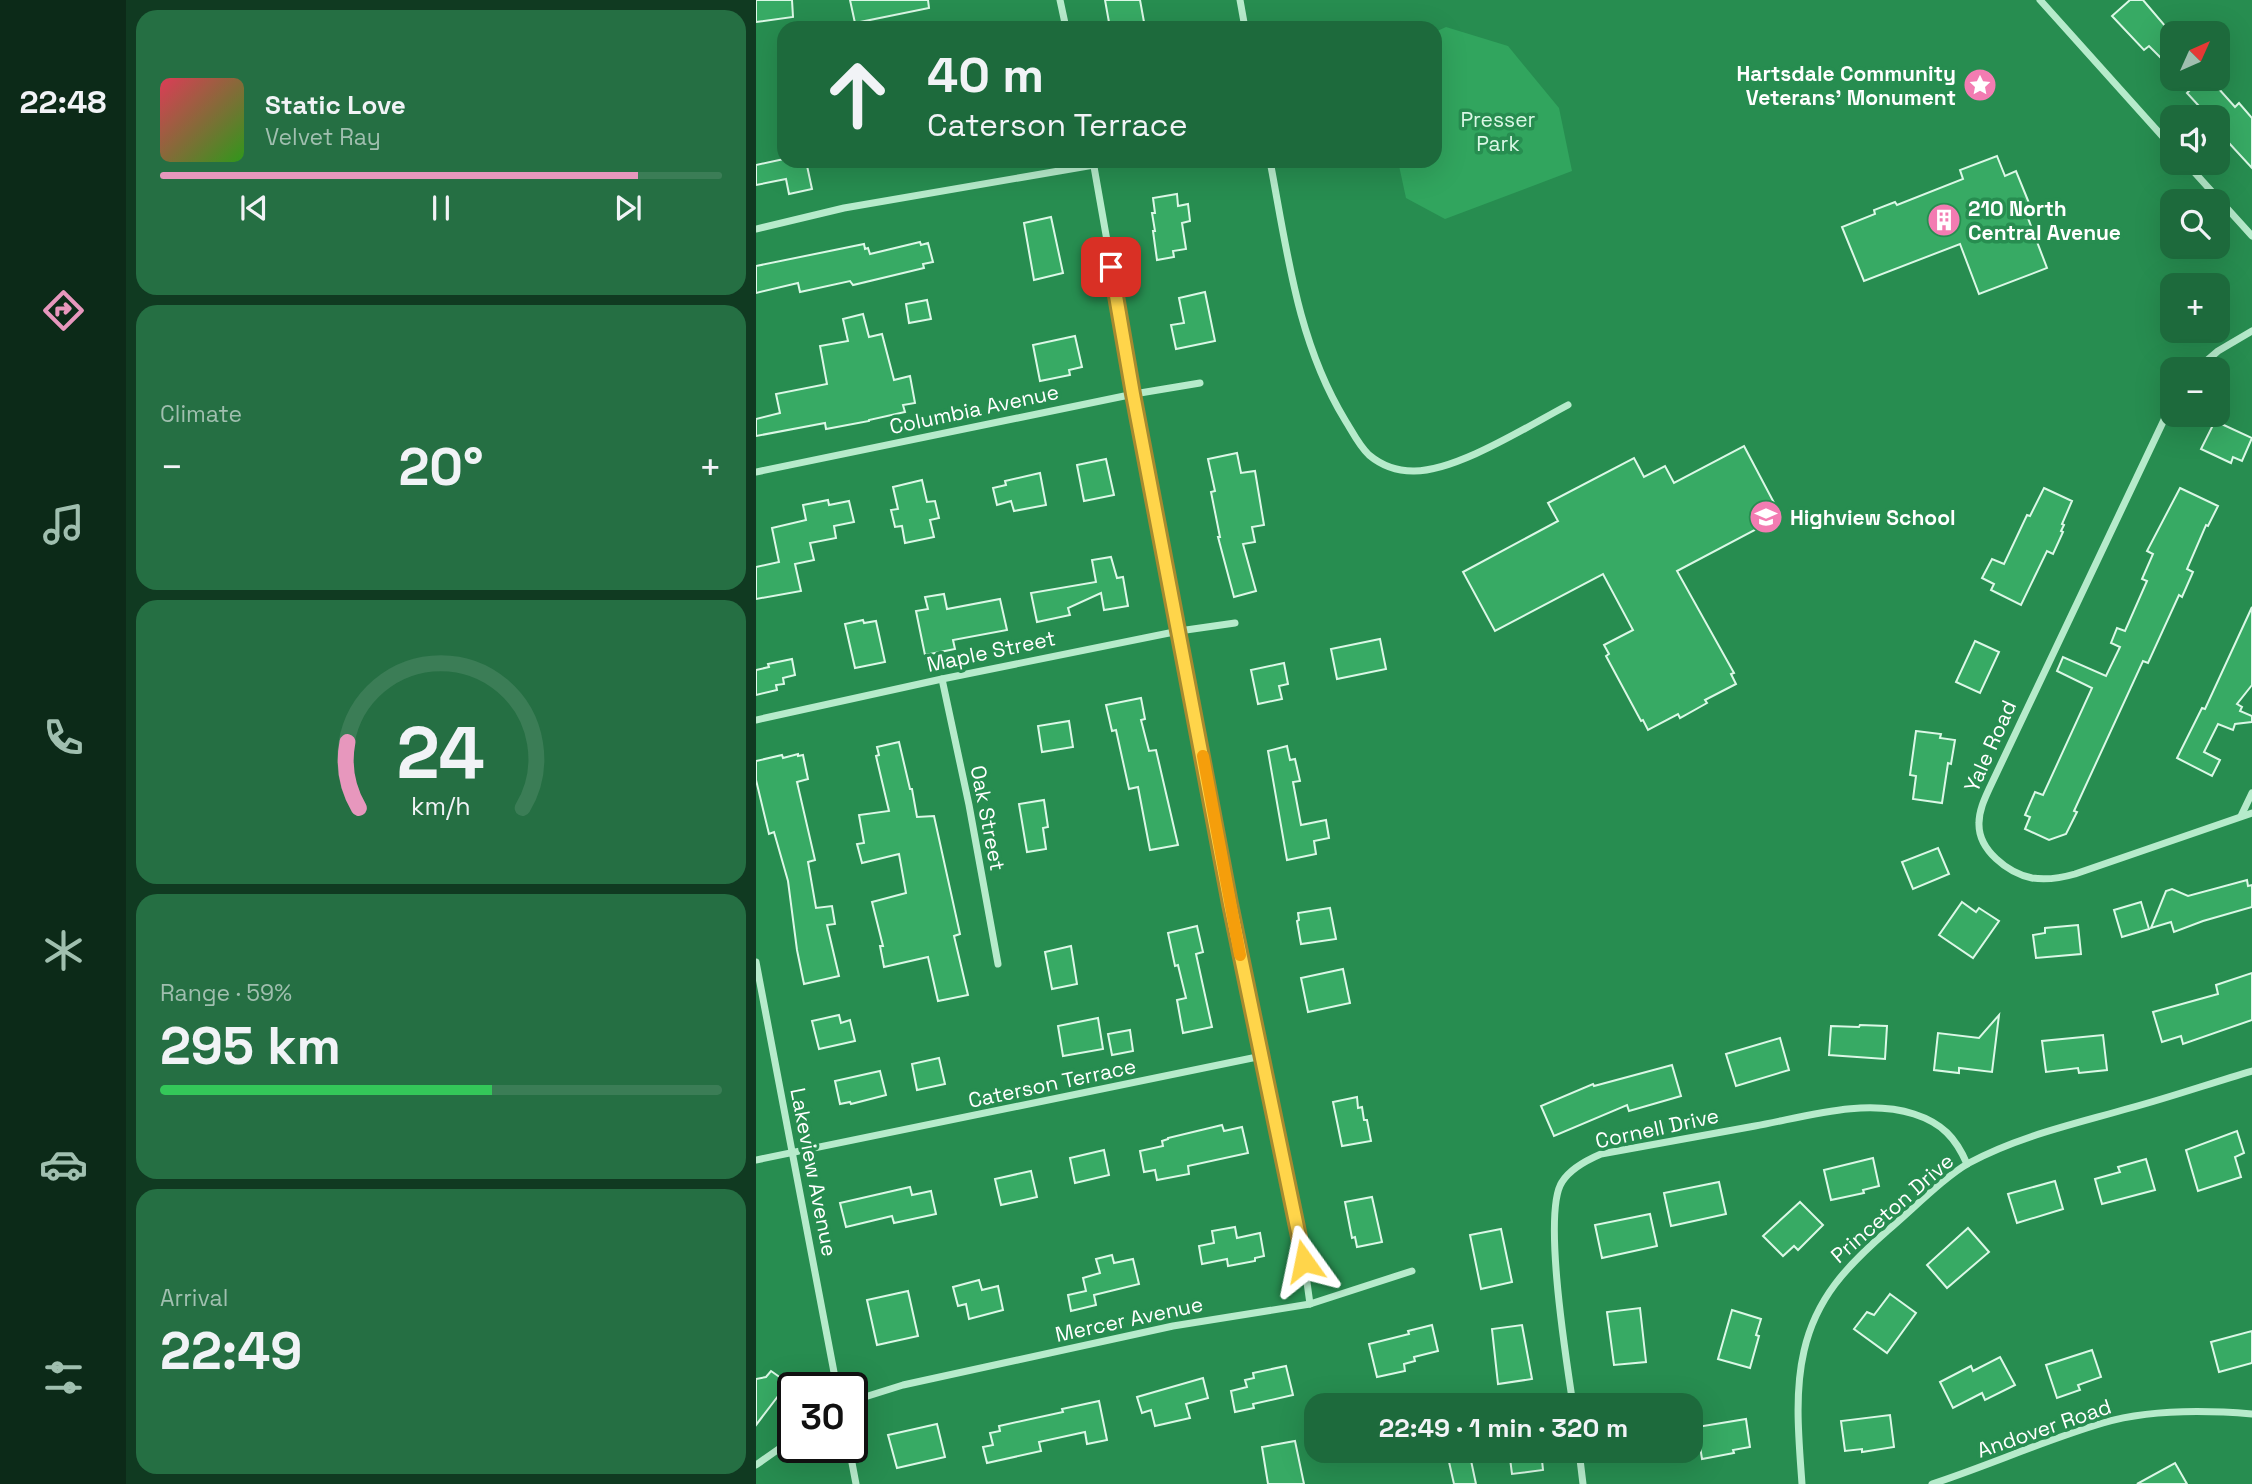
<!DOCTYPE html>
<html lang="en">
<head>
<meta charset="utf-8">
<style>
  body { margin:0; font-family:"Space Grotesk",sans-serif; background:#256f43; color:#f1f3f6; height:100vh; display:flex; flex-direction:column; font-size:26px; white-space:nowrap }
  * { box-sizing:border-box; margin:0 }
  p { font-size:23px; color:#a0bfaf }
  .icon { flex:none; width:38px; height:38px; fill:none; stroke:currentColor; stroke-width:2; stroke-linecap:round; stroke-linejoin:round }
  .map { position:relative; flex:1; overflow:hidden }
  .panel { display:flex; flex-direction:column; gap:10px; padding:10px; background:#103a21; width:630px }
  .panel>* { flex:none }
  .banner { position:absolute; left:21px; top:21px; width:665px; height:147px; border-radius:21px; box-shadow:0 7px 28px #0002; background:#1d6a3c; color:#f1f3f6; overflow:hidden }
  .needle { width:46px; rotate:45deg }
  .controls { position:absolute; left:1404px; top:21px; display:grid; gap:14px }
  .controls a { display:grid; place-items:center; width:70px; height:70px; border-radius:14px; background:#1d6a3c; box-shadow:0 7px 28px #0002; font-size:35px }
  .speed { position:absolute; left:21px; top:1372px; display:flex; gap:14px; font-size:35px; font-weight:700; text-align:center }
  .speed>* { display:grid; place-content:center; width:91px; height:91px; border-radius:50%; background:#1d6a3c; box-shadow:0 7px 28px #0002; line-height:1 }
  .speed .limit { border:4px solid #111; border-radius:10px; background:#fff; color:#111 }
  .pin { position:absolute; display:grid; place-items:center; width:60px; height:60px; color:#fff; margin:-30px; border-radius:14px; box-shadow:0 4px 10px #0006 }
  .me { position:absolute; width:77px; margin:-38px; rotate:348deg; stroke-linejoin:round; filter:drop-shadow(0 0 5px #0008) }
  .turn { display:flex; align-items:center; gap:24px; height:147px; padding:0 35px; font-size:32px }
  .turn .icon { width:91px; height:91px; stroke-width:2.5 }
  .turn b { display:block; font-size:49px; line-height:60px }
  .big { font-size:52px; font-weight:700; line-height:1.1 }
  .panel .widget { flex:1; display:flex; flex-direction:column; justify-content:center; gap:10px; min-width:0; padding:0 24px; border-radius:21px; background:#256f43 }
  .panel .dial { align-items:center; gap:0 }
  .dial svg { height:182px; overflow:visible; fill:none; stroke:#3b7d56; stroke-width:7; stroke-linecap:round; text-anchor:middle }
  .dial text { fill:#f1f3f6; stroke:none }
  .song { display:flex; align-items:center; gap:21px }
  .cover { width:84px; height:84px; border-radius:10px; background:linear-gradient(135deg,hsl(350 70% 55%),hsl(110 70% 35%)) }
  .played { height:7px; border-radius:4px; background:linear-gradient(90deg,#e797bd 85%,#3b7d56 85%) }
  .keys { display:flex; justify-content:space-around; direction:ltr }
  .heat { display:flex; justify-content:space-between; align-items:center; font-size:38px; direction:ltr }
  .charge { height:10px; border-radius:5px; background:linear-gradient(90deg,#34c759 59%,#3b7d56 0) }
  .trip { position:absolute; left:548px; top:1393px; width:399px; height:70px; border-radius:21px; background:#1d6a3c; box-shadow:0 7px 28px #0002; font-weight:700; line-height:70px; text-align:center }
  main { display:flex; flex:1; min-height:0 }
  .dock { display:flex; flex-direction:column; width:126px; justify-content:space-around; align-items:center; background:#0c2a18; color:#a0bfaf }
  .dock .icon { width:49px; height:49px }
  .dock .on { color:#e797bd }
  .dock b { font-size:32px; color:#f1f3f6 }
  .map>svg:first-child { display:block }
</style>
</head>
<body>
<main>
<nav class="dock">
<b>22:48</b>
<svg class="icon on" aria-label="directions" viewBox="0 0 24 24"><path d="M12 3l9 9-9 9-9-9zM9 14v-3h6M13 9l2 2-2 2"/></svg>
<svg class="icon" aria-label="music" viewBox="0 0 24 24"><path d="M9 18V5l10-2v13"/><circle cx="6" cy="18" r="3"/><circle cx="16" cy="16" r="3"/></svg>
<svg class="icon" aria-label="phone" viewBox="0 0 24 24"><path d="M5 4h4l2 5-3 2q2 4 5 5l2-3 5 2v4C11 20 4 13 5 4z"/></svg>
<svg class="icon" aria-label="climate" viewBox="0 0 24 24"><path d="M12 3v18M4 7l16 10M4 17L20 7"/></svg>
<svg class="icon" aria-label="car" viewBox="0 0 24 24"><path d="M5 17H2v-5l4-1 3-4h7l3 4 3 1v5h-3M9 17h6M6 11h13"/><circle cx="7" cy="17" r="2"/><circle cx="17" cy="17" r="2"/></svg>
<svg class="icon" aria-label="filters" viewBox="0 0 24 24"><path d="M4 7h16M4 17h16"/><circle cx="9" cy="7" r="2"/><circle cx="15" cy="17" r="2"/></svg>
</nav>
<section class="panel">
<div class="widget">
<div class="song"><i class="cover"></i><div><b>Static Love</b><p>Velvet Ray</p></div></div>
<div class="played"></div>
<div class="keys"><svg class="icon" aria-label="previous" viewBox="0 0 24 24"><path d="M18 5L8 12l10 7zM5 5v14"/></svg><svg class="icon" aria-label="pause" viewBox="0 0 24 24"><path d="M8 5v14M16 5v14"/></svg><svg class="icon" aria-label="next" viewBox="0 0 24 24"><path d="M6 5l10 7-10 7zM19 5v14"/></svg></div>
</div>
<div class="widget"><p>Climate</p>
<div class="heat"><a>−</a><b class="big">20°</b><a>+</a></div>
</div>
<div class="widget dial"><svg viewBox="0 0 100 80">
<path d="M14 69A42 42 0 1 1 86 69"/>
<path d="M14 69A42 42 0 0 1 9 40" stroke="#e797bd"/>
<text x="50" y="56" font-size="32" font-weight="700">24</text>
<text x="50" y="72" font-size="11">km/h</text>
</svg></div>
<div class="widget"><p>Range · 59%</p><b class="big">295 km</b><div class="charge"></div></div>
<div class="widget"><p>Arrival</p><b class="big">22:49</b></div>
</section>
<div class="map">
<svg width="1496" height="1484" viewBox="0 0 1496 1484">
  <rect width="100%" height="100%" fill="#278d50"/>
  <path fill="#31a55e" d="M690,27L752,46L803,108L816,171L689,219L650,198L642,161H679V32Z"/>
  <g fill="#37aa64" stroke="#dbf8e6" stroke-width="2">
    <path d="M0,0H36L37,17L0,22Z"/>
    <path d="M94,0H172L173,8L99,23Z"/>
    <path d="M349,0H384L388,22L354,28Z"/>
    <path d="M1374,0H1387L1416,34V69L1393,46L1388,50L1356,16Z"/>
    <path d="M1425,79H1454L1479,107L1483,103L1496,118V168L1461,130V117H1453L1431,93L1435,89Z"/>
    <path d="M1241,156L1249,176L1260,171L1273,203L1267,205L1291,268L1223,294L1204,244L1108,281L1086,227L1119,214L1118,210L1139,202L1141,205L1207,179L1204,170Z"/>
    <path d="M28,159V161H50L56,189L33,194L30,179L0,185V165Z"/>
    <path d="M421,194L422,206L432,204L434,221L426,223L430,249L417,251L418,257L401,260L397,231H399L396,213H399L397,198Z"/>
    <path d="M295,217L307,273L278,280L268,223Z"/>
    <path d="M164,242L165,245L172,243L177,262L167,264L168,268L97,285L94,281L44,292L42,283L0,293V266L108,244L109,249L112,248L114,254Z"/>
    <path d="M449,292L459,341L420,349L415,325L428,323L423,298Z"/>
    <path d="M171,300L175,319L153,323L150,304Z"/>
    <path d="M107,314L113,337L126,334L138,380L154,376L159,403L147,405L149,412L113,420V421L70,429L69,423L0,436V419L24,413L20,394L71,384L64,346L92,341L87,319Z"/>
    <path d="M319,336L326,367L313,370L314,375L284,381L277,345Z"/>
    <path d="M1459,421L1496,438L1486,461L1477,457L1475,463L1445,449Z"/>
    <path d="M988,446L1025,516L921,571L978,673L975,674L980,684L949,700L951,703L924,718L922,714L892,730L887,720L885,721L850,656L853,654L848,645L877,630L847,574L739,631L707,572L802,521L792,503L878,458L888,477L909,466L918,483Z"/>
    <path d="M481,453L485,473L499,471L508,525L496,527L499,542L487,544L500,591L478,597L462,537H464L455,492L459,491L452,459Z"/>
    <path d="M350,459L358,495L328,501L321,465Z"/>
    <path d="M284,473L290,505L258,511L255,501L241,505L237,488L250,485L249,481Z"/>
    <path d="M166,480L171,502L179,501L183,518L174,520L178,537L149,543L146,526L139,527L135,510L142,509L137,487Z"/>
    <path d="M1288,488L1316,501L1306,524L1308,525L1305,531L1307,532L1297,554L1291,551L1265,605L1235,590L1238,584L1226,578L1236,559L1248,564L1271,515L1274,516Z"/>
    <path d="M1424,488L1462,506L1452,526L1450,525L1431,569L1437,572L1426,597L1423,595L1392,663L1387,661L1318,811L1321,812L1310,834L1293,840L1269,829L1274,817L1269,815L1279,792L1287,795L1336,688L1301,671L1307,657L1350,676L1364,647L1355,643L1361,628L1369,631L1391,581L1386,579L1397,554L1391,551Z"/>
    <path d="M72,500L73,505L93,501L98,522L78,526L80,538L54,543L58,560L39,564L45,591L0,599V567L23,562L16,528L50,520L47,505Z"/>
    <path d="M355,557L361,578L367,577L372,606L348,610L345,593L312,608L314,615L281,622L275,593L340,582L336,560Z"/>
    <path d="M188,594L191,609L244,599L251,630L197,640L199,649L169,655L160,611L172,609L169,597Z"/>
    <path d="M1496,607V685L1481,704L1486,707L1484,711L1496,716V722L1479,724L1477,730L1462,724L1448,752L1464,760L1456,776L1421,758L1446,708L1449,709Z"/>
    <path d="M107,620L108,623L120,621L129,662L99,668L89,624Z"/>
    <path d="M624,639L630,669L581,679L575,649Z"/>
    <path d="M1219,641L1243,652L1224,693L1200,682Z"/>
    <path d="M36,659L39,675L27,678L28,684L20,685L21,690L0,695V670L13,667L12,664Z"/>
    <path d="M528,663L532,684L523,686L526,699L502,704L495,670Z"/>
    <path d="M385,698L389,719L385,720L393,751L400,750L422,845L394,850L382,787L373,789L360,730L356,731L350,705Z"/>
    <path d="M313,721L317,747L286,752L282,726Z"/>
    <path d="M1160,731L1185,734L1184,738L1199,740L1195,764L1192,763L1186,803L1157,799L1160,776L1154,775Z"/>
    <path d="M143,742L154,789H156L161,817L178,816L204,934L198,936L212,995L182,1001L172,957L128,967L124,946H127L116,902L150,893L143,854L106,863L101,844L108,843L103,815L133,811L120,756L123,755L121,747Z"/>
    <path d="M531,746L534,760L539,759L544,781L537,782L545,825L570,820L573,838L558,841L560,854L531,860L512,751Z"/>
    <path d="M42,754V756L47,755L52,779L41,782L59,860L52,862L60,908L76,906L79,924L71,925L83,976L48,984L41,950L32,881L18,832L13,834L0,780V761L26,755L27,758Z"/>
    <path d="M288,800L292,827L287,828L290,849L271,852L263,804Z"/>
    <path d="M1182,848L1193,874L1157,889L1146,862Z"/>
    <path d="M1491,880L1492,886L1496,885V907L1447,921L1418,932L1415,922L1395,928L1410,891L1416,889L1432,896Z"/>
    <path d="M1206,902L1220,912L1223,908L1243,921L1217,958L1183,935Z"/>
    <path d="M1385,902L1393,929L1366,937L1358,910Z"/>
    <path d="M574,908L580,939L545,944L541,921L543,920L542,913Z"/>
    <path d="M1322,925L1325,954L1280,958L1277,935L1289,933V928Z"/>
    <path d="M441,926L447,952L440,954L456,1027L427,1033L421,1000L430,998L422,965L419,966L412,933Z"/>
    <path d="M315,946L321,984L296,989L289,952Z"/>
    <path d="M587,969L594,1003L552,1012L545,978Z"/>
    <path d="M1496,973V1020L1427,1044L1425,1036L1406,1042L1397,1012L1462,994L1460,985Z"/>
    <path d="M83,1015L85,1023L94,1020L99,1041L63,1049L56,1021Z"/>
    <path d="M1243,1015L1236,1072L1203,1068V1073L1178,1070L1182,1033L1223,1038Z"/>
    <path d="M342,1018L347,1049L307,1056L302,1026Z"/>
    <path d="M1104,1025L1131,1026L1129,1059L1073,1055L1075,1026L1103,1027Z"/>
    <path d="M374,1030L377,1051L356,1055L352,1034Z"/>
    <path d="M1347,1035L1351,1070L1323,1073L1322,1068L1290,1072L1286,1041Z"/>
    <path d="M1024,1038L1033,1070L980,1086L970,1054Z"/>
    <path d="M183,1058L189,1084L161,1090L156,1064Z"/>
    <path d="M916,1065L925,1096L873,1111L871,1105L798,1136L785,1106L837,1084L838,1086Z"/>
    <path d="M124,1071L130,1095L95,1104L94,1102L84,1104L79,1081Z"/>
    <path d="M601,1097L602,1108L606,1107L608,1120H611L615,1141L586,1146L577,1102Z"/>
    <path d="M466,1125L468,1131L486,1127L492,1153L432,1166L433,1174L401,1180L399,1170L388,1172L384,1151L407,1146L406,1141L412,1139V1138Z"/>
    <path d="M1481,1131L1488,1153L1479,1157L1485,1177L1442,1191L1430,1150Z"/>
    <path d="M348,1150L353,1175L319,1183L314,1158Z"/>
    <path d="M1117,1158L1123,1186L1107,1190L1108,1193L1075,1200L1068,1170Z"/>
    <path d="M1390,1159L1399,1190L1346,1204L1339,1179L1364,1172L1362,1167Z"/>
    <path d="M275,1171L281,1197L245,1205L239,1179Z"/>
    <path d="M1299,1181L1307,1209L1261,1223L1252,1194Z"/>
    <path d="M963,1182L970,1214L915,1226L908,1193Z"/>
    <path d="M154,1187L156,1195L175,1191L180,1214L138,1223L136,1216L90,1227L84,1203Z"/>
    <path d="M616,1197L626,1242L601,1247L599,1237L596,1238L589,1202Z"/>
    <path d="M1044,1202L1067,1225L1042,1250L1038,1246L1027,1256L1007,1236Z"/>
    <path d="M894,1214L901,1246L846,1258L839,1225Z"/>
    <path d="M479,1227L481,1238L504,1233L508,1256L499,1258V1261L472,1266L471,1259L446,1264L443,1246L458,1243L456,1231Z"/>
    <path d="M1212,1228L1233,1252L1191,1288L1171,1265Z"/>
    <path d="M745,1229L756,1282L725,1289L714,1235Z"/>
    <path d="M356,1255L358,1263L377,1259L383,1284L338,1295L340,1305L315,1311L312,1295L330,1291L327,1278L344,1273L340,1259Z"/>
    <path d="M223,1280L226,1290L242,1286L247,1310L213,1319L210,1304L202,1306L197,1287Z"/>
    <path d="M152,1291L162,1336L121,1345L111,1300Z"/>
    <path d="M1134,1294L1160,1313L1131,1353L1098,1329L1111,1312L1118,1315Z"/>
    <path d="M884,1308L890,1362L858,1365L851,1312Z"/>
    <path d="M976,1310L1005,1319L1000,1335L1003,1336L994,1368L962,1359Z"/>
    <path d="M676,1325L682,1351L658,1357L659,1361L648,1364L649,1371L621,1377L613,1344L653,1334L652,1331Z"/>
    <path d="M766,1325L776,1379L742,1384L736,1329Z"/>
    <path d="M1496,1331V1363L1463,1372L1455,1342Z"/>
    <path d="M1336,1350L1345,1377L1322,1385L1324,1390L1301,1398L1290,1365Z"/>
    <path d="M1244,1357L1259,1385L1229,1400L1226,1393L1197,1408L1184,1382L1215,1366L1217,1371Z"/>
    <path d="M530,1366L537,1395L497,1404L498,1408L479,1412L475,1391L491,1387L489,1380L498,1378L497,1373Z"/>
    <path d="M15,1371L32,1383L0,1425V1379L10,1377Z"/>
    <path d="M447,1378L452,1398L430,1404L434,1418L399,1426L395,1410L386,1413L381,1397Z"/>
    <path d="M343,1401L351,1440L331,1444L329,1432L283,1442L285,1451L231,1463L227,1447L237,1445L234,1433L244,1431L243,1426L307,1412L306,1409Z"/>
    <path d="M1134,1415L1138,1447L1106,1452V1449L1089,1451L1085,1421Z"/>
    <path d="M990,1419L994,1447L977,1450L978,1453L946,1459L941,1427Z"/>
    <path d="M181,1424L189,1457L141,1468L132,1435Z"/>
    <path d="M539,1441L548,1484H512L506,1447Z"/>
    <path d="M700,1451H713L720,1484H698L691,1453Z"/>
    <path d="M753,1451H785L787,1470L756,1474Z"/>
    <path d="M1419,1463L1431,1484H1381Z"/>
  </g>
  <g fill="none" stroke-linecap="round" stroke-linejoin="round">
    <g stroke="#b6ebcb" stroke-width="7">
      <path d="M304,0L310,28"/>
      <path d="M484,0L489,28"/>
      <path d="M1284,0L1416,147"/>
      <path d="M337,161L378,394L474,903L548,1261L554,1304"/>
      <path d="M514,161C531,250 541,341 589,420C596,431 603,446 613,455C625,465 641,471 657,471C700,472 772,426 812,405"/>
      <path d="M1430,163L1496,236"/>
      <path d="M0,229L88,208L338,165L372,161"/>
      <path d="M1441,369L1462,351L1496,331"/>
      <path d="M1416,403L1234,787C1229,798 1223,810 1223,823C1222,850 1252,873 1276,878C1290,880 1305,878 1319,874L1496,813"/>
      <path d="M0,472L378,394L444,383"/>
      <path d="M186,679L213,805L242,964"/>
      <path d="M0,720L186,679L423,631L479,623"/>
      <path d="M1485,816L1496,793"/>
      <path d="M0,962L81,1388"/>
      <path d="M0,1160L506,1056"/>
      <path d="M96,1401L147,1385L417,1326L554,1304L656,1271"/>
      <path d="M817,1405C811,1364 786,1212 806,1182C814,1169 831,1160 845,1154C896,1145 947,1135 999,1126C1049,1117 1108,1098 1158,1114C1186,1123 1200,1138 1211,1164"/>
      <path d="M93,1447L100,1484"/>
      <path d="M823,1451L827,1484"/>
      <path d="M0,1465L37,1439"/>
      <path d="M1046,1484C1043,1441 1038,1394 1048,1351C1060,1298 1091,1266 1131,1231C1154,1212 1188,1177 1213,1163C1263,1136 1319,1124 1374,1108C1415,1097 1455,1083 1496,1071"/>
      <path d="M1176,1484C1234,1465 1289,1440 1347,1423C1394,1409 1448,1410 1496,1414"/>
    </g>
  </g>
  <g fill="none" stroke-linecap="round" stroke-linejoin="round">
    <defs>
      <path id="route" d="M355,267L377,394L474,904L548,1261"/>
    </defs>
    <use href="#route" stroke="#a68a30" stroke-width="18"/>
    <use href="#route" stroke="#ffd54a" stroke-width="12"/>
    <path stroke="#f59e0b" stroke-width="12" d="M447,756L484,955"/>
  </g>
  <defs>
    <symbol id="sight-disc" viewBox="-11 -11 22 22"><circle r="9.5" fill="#f37cb2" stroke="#278d50"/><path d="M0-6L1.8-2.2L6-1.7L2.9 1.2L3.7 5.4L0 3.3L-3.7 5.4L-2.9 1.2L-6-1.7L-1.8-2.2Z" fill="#fff"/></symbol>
    <symbol id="building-disc" viewBox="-11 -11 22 22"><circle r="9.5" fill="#f37cb2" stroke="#278d50"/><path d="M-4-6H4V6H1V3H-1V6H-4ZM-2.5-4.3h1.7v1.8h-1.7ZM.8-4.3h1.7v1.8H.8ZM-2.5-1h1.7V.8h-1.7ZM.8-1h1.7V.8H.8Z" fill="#fff"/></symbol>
    <symbol id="school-disc" viewBox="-11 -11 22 22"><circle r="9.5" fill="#f37cb2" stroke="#278d50"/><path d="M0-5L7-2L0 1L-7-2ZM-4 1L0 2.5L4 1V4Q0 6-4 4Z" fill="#fff"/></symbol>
  </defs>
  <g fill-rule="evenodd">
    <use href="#sight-disc" x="1205" y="66" width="38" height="38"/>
    <use href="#building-disc" x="1169" y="201" width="38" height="38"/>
    <use href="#school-disc" x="991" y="498" width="38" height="38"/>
  </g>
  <g text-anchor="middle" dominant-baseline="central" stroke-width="7" stroke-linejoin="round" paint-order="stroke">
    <g font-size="21" font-weight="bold" fill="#fff" stroke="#278d50" text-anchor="start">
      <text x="1200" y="73" text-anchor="end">Hartsdale Community<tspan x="1200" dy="24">Veterans' Monument</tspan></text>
      <text x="1212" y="208">210 North<tspan x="1212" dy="24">Central Avenue</tspan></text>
      <text x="1034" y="517">Highview School</text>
    </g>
    <g font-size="21" fill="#dbf8e6" stroke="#278d50">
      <text x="742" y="119">Presser<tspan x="742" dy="24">Park</tspan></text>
    </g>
    <g font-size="21" fill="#fff" stroke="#278d50">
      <text transform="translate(218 409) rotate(-12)">Columbia Avenue</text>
      <text transform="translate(235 651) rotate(-12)">Maple Street</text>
      <text transform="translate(1234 746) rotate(-66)">Yale Road</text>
      <text transform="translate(232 818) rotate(79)">Oak Street</text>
      <text transform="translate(296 1083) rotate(-12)">Caterson Terrace</text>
      <text transform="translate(901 1128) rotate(-12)">Cornell Drive</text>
      <text transform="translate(58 1172) rotate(79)">Lakeview Avenue</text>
      <text transform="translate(1136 1208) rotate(-41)">Princeton Drive</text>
      <text transform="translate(373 1319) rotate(-12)">Mercer Avenue</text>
      <text transform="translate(1288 1428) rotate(-19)">Andover Road</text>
    </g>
  </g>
</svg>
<div class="controls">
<a><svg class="needle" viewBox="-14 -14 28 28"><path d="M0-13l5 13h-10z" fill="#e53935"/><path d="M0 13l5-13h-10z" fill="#a0bfaf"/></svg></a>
<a><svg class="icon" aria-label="sound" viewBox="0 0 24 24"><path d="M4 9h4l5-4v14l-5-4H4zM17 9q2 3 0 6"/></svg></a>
<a><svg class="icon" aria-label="search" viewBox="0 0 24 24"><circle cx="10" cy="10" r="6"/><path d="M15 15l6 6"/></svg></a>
<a>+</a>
<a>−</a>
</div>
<div class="speed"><div class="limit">30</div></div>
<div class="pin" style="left:355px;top:267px;background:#d93025"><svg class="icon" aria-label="arrive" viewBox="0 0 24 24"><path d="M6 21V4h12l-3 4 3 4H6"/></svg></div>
<svg class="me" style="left:548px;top:1261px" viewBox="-20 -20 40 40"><path d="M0-17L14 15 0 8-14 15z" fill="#ffd54a" stroke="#fff" stroke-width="4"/></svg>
<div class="trip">22:49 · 1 min · 320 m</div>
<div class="banner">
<div class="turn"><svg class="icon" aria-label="ahead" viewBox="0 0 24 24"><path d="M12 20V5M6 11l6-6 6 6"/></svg><div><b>40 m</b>Caterson Terrace</div></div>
</div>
</div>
</main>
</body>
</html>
